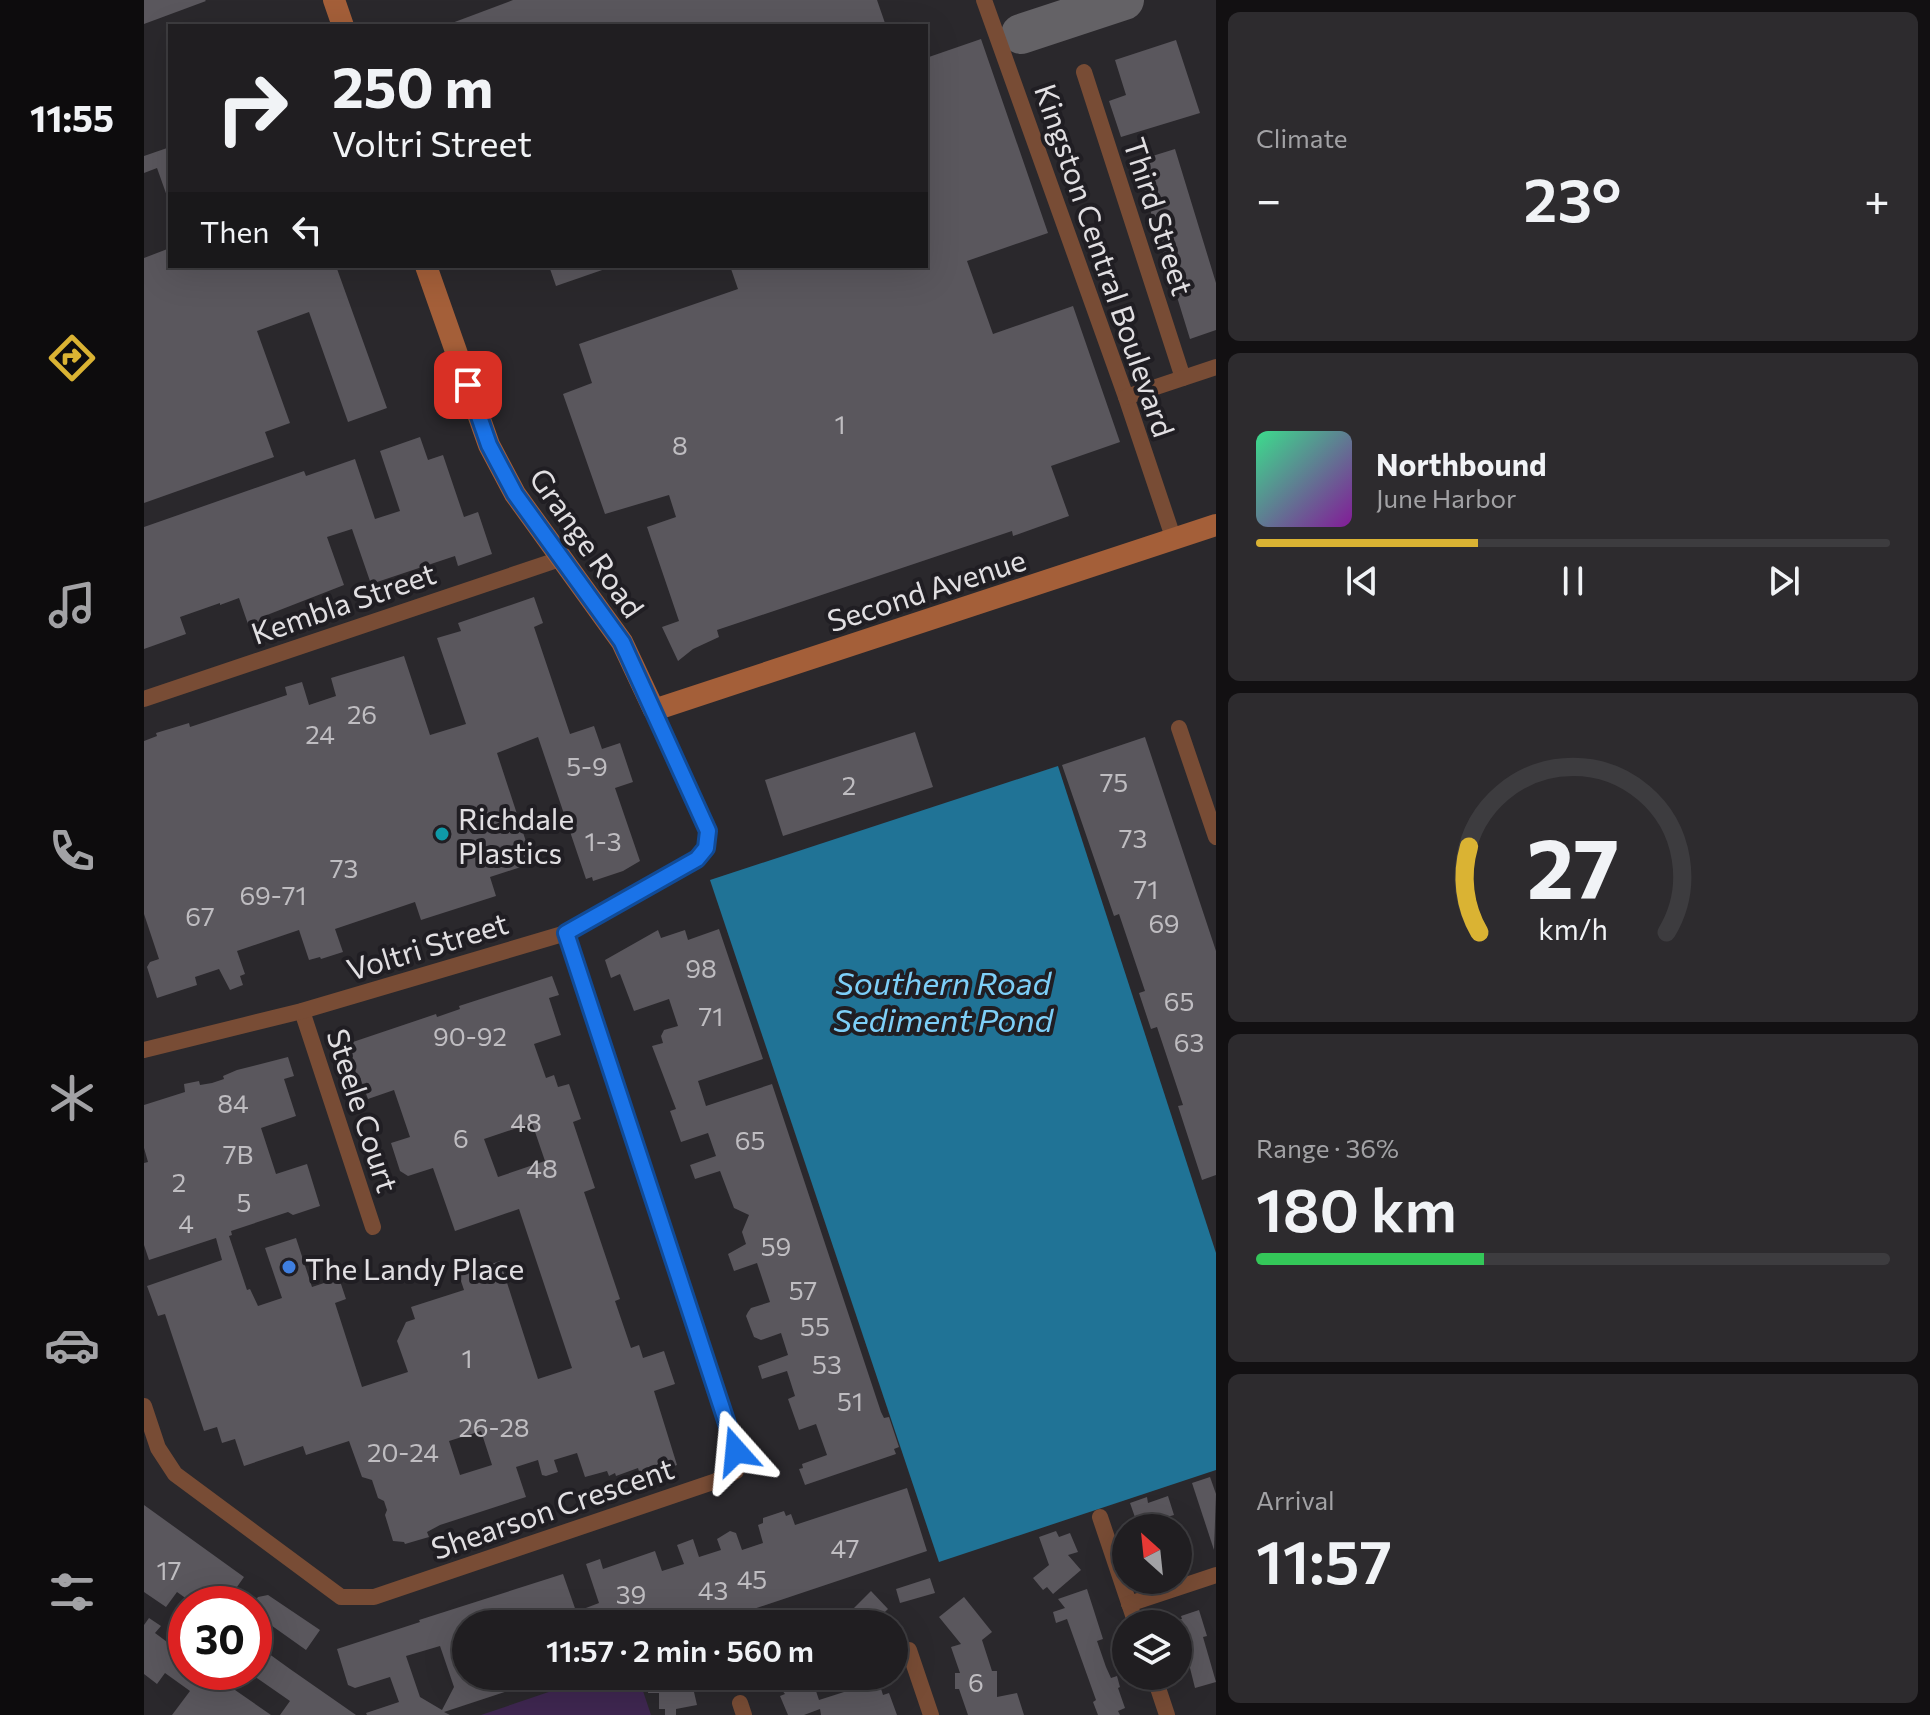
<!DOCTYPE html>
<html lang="en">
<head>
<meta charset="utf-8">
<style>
  body { margin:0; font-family:Commissioner,sans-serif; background:#2d2b2e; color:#f1f3f6; height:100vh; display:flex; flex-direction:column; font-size:30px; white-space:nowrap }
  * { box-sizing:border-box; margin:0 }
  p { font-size:26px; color:#a2a2a5 }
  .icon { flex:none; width:44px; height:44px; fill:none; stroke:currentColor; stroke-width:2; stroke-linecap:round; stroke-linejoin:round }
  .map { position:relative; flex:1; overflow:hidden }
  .sheet { display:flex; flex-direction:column; gap:12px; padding:12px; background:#121012; width:714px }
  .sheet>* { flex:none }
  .guide { position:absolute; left:24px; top:24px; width:760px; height:244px; border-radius:0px; box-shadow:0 8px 32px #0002,0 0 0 2px #3d3c3f; background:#201e21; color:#f1f3f6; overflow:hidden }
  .needle { width:52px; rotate:333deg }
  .controls { position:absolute; left:968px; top:1514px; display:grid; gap:16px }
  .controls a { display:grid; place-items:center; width:80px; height:80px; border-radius:50%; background:#201e21; box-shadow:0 8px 32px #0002,0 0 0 2px #3d3c3f; font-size:40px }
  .speed { position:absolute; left:24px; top:1586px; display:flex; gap:16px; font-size:40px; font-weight:700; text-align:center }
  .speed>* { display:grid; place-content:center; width:104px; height:104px; border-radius:50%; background:#201e21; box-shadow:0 8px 32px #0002,0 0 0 2px #3d3c3f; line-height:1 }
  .speed .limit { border:12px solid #d22; background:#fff; color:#111 }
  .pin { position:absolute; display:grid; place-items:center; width:68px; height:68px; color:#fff; margin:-34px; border-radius:16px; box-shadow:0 4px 12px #0006 }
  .me { position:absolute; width:88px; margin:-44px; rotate:342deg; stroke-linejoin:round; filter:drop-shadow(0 0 6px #0008) }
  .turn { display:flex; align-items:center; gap:28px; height:168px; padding:0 32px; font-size:36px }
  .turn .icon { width:104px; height:104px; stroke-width:2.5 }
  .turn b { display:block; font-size:56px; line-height:68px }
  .then { display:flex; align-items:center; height:76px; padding:0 32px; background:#0003; gap:16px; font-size:30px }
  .big { font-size:60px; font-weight:600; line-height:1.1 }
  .sheet .tile { flex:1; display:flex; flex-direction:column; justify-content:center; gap:12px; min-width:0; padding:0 28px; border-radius:12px; background:#2d2b2e }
  .sheet .dial { align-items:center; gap:0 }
  .dial svg { height:208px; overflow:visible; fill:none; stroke:#3d3c3f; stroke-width:7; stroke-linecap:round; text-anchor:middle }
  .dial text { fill:#f1f3f6; stroke:none }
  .song { display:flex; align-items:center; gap:24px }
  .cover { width:96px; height:96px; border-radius:12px; background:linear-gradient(135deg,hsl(150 70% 55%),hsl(290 70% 35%)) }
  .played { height:8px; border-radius:4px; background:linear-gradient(90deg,#dab333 35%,#3d3c3f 35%) }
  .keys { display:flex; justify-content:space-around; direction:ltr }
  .heat { display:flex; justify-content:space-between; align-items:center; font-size:44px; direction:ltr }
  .charge { height:12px; border-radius:6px; background:linear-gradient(90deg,#34c759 36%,#3d3c3f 0) }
  .trip { position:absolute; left:308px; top:1610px; width:456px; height:80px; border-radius:40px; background:#201e21; box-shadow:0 8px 32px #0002,0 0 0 2px #3d3c3f; font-weight:600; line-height:80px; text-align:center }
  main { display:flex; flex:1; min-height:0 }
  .tab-bar { display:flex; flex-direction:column; width:144px; justify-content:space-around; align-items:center; background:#0d0c0d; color:#a2a2a5 }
  .tab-bar .icon { width:56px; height:56px }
  .tab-bar .current { color:#dab333 }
  .tab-bar b { font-size:36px; color:#f1f3f6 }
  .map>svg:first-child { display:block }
</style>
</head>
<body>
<main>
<nav class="tab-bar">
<b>11:55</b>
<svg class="icon current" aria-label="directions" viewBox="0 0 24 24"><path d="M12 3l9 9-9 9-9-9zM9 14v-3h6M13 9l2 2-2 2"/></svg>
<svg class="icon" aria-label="music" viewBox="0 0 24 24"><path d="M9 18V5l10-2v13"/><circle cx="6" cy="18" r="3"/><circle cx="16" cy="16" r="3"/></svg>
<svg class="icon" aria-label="phone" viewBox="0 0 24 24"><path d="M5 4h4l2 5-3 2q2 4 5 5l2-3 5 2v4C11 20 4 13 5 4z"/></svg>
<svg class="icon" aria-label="climate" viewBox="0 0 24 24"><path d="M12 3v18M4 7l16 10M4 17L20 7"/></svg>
<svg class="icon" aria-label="car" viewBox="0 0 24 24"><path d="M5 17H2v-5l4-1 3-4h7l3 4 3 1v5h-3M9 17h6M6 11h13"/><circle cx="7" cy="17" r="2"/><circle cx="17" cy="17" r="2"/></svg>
<svg class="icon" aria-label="filters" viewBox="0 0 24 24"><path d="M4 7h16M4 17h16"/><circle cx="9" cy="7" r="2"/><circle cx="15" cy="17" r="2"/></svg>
</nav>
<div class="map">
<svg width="1072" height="1715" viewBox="0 0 1072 1715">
  <rect width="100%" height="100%" fill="#2a282c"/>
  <path fill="#3f2751" d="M452,1676H494L507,1715H337Z"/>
  <path fill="#207396" d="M914,766L1072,1253V1470L795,1562L566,880Z"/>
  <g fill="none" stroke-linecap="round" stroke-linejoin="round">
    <path stroke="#646266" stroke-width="40" d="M877,34L980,0"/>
  </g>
  <g fill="#5a575d" fill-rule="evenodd">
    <path d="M0,0H61L62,1L0,24Z"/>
    <path d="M369,0H733L742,26H300Z"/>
    <path d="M837,39L904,233L823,261L849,334L929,306L976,442L907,466L925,516L869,536L868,531L573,630L575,637L549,649L534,661L518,627L535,621L503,527L532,517L525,495L461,514L419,394L448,383L435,344L594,289L586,266H782V58Z"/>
    <path d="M1032,40L1056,113L977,137L965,101L982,95L971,60Z"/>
    <path d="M26,147V199H24L13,168L0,173V156Z"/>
    <path d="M1031,149L1072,283V330L1046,339L1000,190L1011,186L1002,158Z"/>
    <path d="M26,248V266H192L243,408L204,422L165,312L113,331L146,423L121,432L130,457L0,503V258Z"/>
    <path d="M405,266H463L464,268L412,286Z"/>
    <path d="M276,437L284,460L299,455L320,517L334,512L348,554L314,566L311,556L227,584L208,529L183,537L200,585L123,615L125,620L105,627L95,598L76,605V603L36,617L42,634L0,649V527L160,471L162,476L211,459L231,519L256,511L236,451Z"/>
    <path d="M390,597L399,623L390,627L426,734L450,726L458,749L476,743L489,782L471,788L496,861L479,871L449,881L448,877L442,879L394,737L353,753L389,863L346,877L352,896L277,920L271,902L191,929L199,952L177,959L176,957L165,960L155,930L93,951L101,974L96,976L99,985L86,990L75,969L51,977L53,985L13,998L3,967L6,962L15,959L0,914V741L13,736L12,733L45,723L46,727L143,695L141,687L158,682L165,705L192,696L187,678L260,656L286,735L322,724L293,638L317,631L314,623Z"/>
    <path d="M771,732L789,787L639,836L621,780Z"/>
    <path d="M1001,737L1072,951V1175L1058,1180L1034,1106L1039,1105L1013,1027L1007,1029L995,993L1001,991L975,914L970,916L918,765Z"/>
    <path d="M575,929L619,1059L554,1081L562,1106L628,1084L737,1412L740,1418L745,1417L755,1447L750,1449L752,1454L661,1485L655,1469L659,1468L658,1464L683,1455L672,1424L655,1430L644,1399L651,1396L643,1371L618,1379L614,1366L644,1355L637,1333L617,1340L610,1337L602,1316L604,1312L607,1308L626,1302L613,1263L590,1271L584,1254L602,1244L598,1232L605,1215L590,1208L576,1171L551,1179L546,1165L572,1156L564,1133L537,1142L526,1111L532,1109L508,1046L519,1043L517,1036L520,1030L534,1026L525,999L490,1011L476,974L467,978L461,960L514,930L517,938L541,930L544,940Z"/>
    <path d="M408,976L415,995L405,998L417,1035L390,1044L402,1078L410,1075L414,1087L425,1084L437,1119L429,1122L451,1188L440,1192L476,1299L471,1301L487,1348L495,1345L499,1358L520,1351L531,1384L510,1391L533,1465L497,1478L494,1468L472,1476L471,1473L465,1476L463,1471L441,1477L433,1453L410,1460L414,1472L402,1476L398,1475L394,1460L372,1467L382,1497L296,1525L283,1532L285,1537L261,1544L260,1542L249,1541L241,1515L243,1510L240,1501L234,1498L228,1480L218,1477L205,1441L162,1455L159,1446L100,1466L91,1439L78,1443L73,1427L60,1431L21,1314L14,1316L3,1286L78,1260L72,1238L5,1260L0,1245V1163L4,1162L0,1148V1105L41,1092L40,1084L55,1081L56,1085L68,1083L80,1079L79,1076L93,1070L144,1057L150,1076L140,1079L152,1116L117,1128L132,1174L163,1164L176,1206L149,1215L144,1212L87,1231L88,1235L85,1236L103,1290L106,1289L114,1306L138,1298L121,1248L152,1238L168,1287L195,1278L202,1299L191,1303L218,1387L264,1372L253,1341L262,1322L271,1319L267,1307L320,1290L315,1275L356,1261L394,1379L428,1368L375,1209L311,1231L289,1168L264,1176L256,1171L247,1143L266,1137L250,1090L224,1099L215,1075H213L210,1068L208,1069L200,1045L292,1014L293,1017L316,1009L315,1006ZM388,1123L401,1161L354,1177L340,1139ZM337,1431L348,1465L316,1475L305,1441Z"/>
    <path d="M1066,1477L1072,1494L1070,1550L1048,1483Z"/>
    <path d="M763,1488L783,1551L565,1624H438L434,1611L455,1603L442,1564L456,1559L459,1569L511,1551L518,1571L540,1564L533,1545L549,1539L555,1557L577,1550L573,1539L586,1531L592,1533L598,1550L619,1543L614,1525L619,1523V1518L640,1511L642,1516L647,1514L651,1525Z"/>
    <path d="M1024,1496L1030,1515L1009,1521L1008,1518L993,1523L986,1503L1003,1497L1004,1503Z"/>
    <path d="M0,1505L100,1577L81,1604H50L33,1592L22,1607L0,1592Z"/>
    <path d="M912,1531L915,1537L926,1533L934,1552L924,1555L937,1570L909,1594L903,1587L899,1590L889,1578L905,1565L895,1537Z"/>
    <path d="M419,1574L433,1614L405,1624H393L389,1610L348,1624H322V1676H402L403,1678L300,1712L306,1715H223L222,1713L255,1702L246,1677L211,1688L204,1685L193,1649L276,1622L275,1620ZM296,1646L310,1687L298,1710L276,1697L262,1656Z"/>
    <path d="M786,1578L791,1593L756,1603L752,1589Z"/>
    <path d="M943,1589L959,1639L953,1641L962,1667L967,1678L973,1676L976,1687L974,1688L981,1708L974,1711L976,1715H954L949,1702L952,1700L923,1619L912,1623L909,1612L921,1608L914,1599Z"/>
    <path d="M727,1591L744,1609L728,1624H723L709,1609Z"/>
    <path d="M124,1595L176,1630L162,1650L124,1623L110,1643V1603L114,1597Z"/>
    <path d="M820,1597L848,1632L838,1640L848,1671H853V1697L873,1693L880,1715H824L815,1689H811V1673H816L807,1647L817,1644L795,1617Z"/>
    <path d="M1055,1610L1063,1636L1059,1637L1072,1682L1051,1688L1040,1644L1034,1645V1620L1038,1619L1037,1616Z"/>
    <path d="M5,1618L17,1626L11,1633L42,1656V1672H65L127,1715H28L46,1691L21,1673L13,1684L0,1674V1625Z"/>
    <path d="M110,1643L146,1669L212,1715H136L146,1701L110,1676Z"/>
    <path d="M627,1676H667L675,1700L700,1692L697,1682L716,1676H733L739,1695L745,1693L753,1715H677L676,1709L660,1715H644L636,1696L641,1694Z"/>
    <path d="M547,1679L553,1705L532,1709V1715H521V1709H515V1693H504L505,1680Z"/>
  </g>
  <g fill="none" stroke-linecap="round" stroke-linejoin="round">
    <g stroke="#784c35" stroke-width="16">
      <path d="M840,0L982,397L1030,540"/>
      <path d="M940,72L1039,378"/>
      <path d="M982,397L1072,367"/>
      <path d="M0,699L416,559"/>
      <path d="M1035,728L1072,837"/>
      <path d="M158,1011L229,1227"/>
      <path d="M0,1050L158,1011L422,933L553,859L562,848L564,831L510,710"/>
      <path d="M0,1406L14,1448L31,1474L197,1597H230L572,1481L592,1471V1451L422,933"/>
      <path d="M956,1517L992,1624"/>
      <path d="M985,1604L1072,1575"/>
      <path d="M765,1650L787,1715"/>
      <path d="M1010,1676L1023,1715"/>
      <path d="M596,1703L600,1715"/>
    </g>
    <g stroke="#a45f39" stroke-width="22">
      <path d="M190,0L199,26"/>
      <path d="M282,266L345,445L371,494L478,642L510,710L1072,525"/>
    </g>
  </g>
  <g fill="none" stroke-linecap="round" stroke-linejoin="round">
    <defs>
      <path id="route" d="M324,385L345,445L371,494L478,642L564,831L562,848L553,859L422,933L592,1451"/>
    </defs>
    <use href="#route" stroke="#114b97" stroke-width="20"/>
    <use href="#route" stroke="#1a73e8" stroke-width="14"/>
  </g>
  <circle fill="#0f9aa8" stroke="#201e23" stroke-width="3" cx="298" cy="834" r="8"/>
  <circle fill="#3f7fe0" stroke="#201e23" stroke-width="3" cx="145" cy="1267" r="8"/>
  <g text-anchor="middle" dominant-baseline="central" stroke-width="8" stroke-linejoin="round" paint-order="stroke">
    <g font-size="26" fill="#bfbdc1">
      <text x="696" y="423">1</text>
      <text x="536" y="444">8</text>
      <text x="218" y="713">26</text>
      <text x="176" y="733">24</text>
      <text x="443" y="765">5-9</text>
      <text x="970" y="781">75</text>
      <text x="705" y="784">2</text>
      <text x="989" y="837">73</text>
      <text x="459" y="840">1-3</text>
      <text x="200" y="867">73</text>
      <text x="1002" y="888">71</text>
      <text x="129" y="894">69-71</text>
      <text x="56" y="915">67</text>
      <text x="1020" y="922">69</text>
      <text x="557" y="967">98</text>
      <text x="1035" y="1000">65</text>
      <text x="567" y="1015">71</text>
      <text x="326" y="1035">90-92</text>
      <text x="1045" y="1041">63</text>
      <text x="89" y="1102">84</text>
      <text x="382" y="1121">48</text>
      <text x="317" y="1137">6</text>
      <text x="606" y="1139">65</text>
      <text x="94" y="1153">7B</text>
      <text x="398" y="1167">48</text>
      <text x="35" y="1181">2</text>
      <text x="100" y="1201">5</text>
      <text x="42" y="1222">4</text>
      <text x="632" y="1245">59</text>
      <text x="659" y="1289">57</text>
      <text x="671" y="1325">55</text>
      <text x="323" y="1357">1</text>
      <text x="683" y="1363">53</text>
      <text x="706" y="1400">51</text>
      <text x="350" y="1426">26-28</text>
      <text x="259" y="1451">20-24</text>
      <text x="701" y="1547">47</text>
      <text x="25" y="1569">17</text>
      <text x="608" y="1578">45</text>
      <text x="569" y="1589">43</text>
      <text x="487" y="1593">39</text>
      <text x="832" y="1681">6</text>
    </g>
    <g font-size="30" fill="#e1dfe2" stroke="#201e23">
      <text transform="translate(1016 216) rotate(72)">Third Street</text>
      <text transform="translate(962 260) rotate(71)">Kingston Central Boulevard</text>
      <text transform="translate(444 542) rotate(55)">Grange Road</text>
      <text transform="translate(782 589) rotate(-18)">Second Avenue</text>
      <text transform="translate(199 602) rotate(-19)">Kembla Street</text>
      <text transform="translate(283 945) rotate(-17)">Voltri Street</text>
      <text transform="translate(220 1110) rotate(72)">Steele Court</text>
      <text transform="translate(408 1507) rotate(-19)">Shearson Crescent</text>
    </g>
    <g font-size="30" fill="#e1dfe2" stroke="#201e23" text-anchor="start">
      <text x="314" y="817">Richdale<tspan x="314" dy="34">Plastics</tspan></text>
      <text x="161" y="1267">The Landy Place</text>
    </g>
    <g font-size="32" font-style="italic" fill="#7dcff8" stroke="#201e23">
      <text x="799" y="982">Southern Road<tspan x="799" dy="37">Sediment Pond</tspan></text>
    </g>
  </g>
</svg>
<div class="controls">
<a><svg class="needle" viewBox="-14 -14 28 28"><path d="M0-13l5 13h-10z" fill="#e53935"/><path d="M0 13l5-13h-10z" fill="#a2a2a5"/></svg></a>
<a><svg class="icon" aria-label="layers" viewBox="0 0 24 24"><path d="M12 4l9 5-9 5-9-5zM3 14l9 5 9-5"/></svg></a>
</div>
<div class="speed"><div class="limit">30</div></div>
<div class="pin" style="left:324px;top:385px;background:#d93025"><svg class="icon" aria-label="arrive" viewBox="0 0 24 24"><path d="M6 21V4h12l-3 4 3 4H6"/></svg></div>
<svg class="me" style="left:592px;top:1451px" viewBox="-20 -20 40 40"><path d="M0-17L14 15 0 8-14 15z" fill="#1a73e8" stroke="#fff" stroke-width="4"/></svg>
<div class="trip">11:57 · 2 min · 560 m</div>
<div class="guide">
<div class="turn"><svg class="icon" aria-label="right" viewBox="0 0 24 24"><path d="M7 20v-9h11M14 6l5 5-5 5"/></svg><div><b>250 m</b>Voltri Street</div></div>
<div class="then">Then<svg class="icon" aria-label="left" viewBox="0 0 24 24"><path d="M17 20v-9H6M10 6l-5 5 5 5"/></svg></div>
</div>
</div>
<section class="sheet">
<div class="tile"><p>Climate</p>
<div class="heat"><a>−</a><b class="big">23°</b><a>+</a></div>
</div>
<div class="tile">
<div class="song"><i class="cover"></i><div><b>Northbound</b><p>June Harbor</p></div></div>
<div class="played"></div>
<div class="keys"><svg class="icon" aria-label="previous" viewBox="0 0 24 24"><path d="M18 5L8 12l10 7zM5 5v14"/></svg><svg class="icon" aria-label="pause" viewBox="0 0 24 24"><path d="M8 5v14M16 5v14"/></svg><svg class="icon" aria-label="next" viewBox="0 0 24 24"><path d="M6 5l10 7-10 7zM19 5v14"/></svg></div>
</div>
<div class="tile dial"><svg viewBox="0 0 100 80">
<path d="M14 69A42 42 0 1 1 86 69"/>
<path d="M14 69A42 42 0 0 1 10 36" stroke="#dab333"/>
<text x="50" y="56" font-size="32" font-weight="700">27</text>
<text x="50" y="72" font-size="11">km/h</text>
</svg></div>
<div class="tile"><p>Range · 36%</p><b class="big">180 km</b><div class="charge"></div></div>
<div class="tile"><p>Arrival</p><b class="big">11:57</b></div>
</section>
</main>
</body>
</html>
